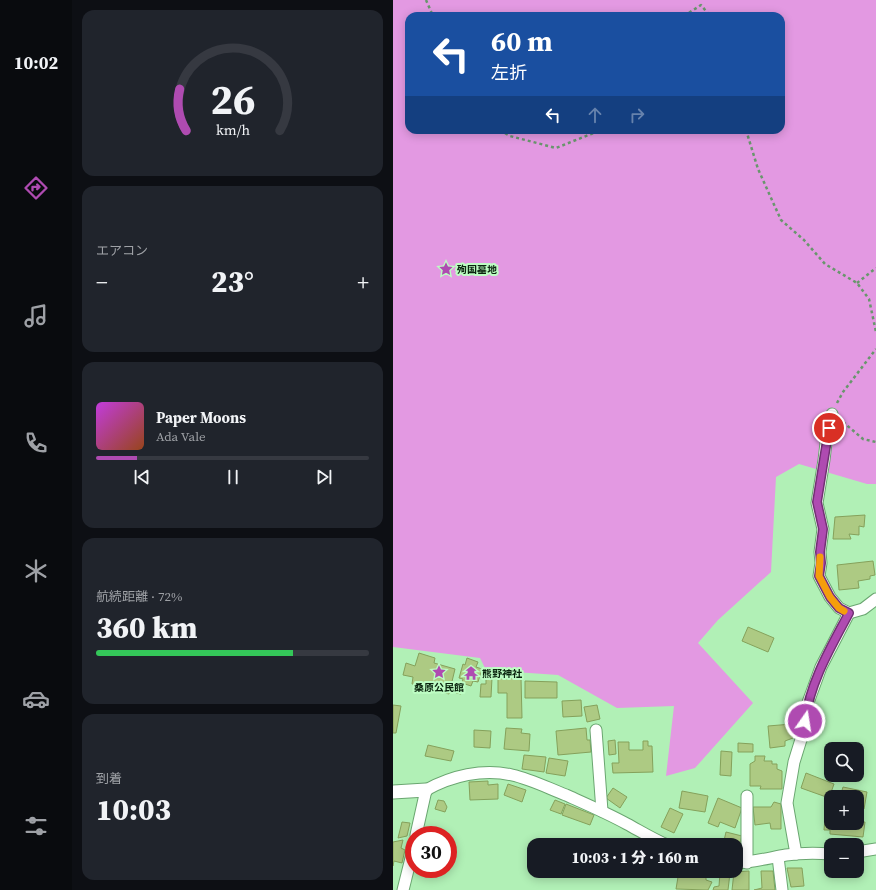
<!DOCTYPE html>
<html lang="ja">
<head>
<meta charset="utf-8">
<style>
  body { margin:0; font-family:"Source Serif 4","Noto Sans JP",serif; background:#20242c; color:#f1f3f6; height:100vh; display:flex; flex-direction:column; font-size:15px; white-space:nowrap }
  * { box-sizing:border-box; margin:0 }
  p { font-size:13px; color:#9ea1a6 }
  .icon { flex:none; width:22px; height:22px; fill:none; stroke:currentColor; stroke-width:2; stroke-linecap:round; stroke-linejoin:round }
  .map { position:relative; flex:1; overflow:hidden }
  .panel { display:flex; flex-direction:column; gap:10px; padding:10px; background:#0d0f14; width:321px }
  .panel>* { flex:none }
  .banner { position:absolute; left:12px; top:12px; width:380px; height:122px; border-radius:12px; box-shadow:0 2px 10px #0003; background:#1a4fa0; color:#fff; overflow:hidden }
  .tools { position:absolute; left:431px; top:742px; display:grid; gap:8px }
  .tools a { display:grid; place-items:center; width:40px; height:40px; border-radius:8px; background:#171b24; box-shadow:0 2px 10px #0003; font-size:20px }
  .speed { position:absolute; left:12px; top:826px; display:flex; gap:8px; font-size:20px; font-weight:700; text-align:center }
  .speed>* { display:grid; place-content:center; width:52px; height:52px; border-radius:50%; background:#171b24; box-shadow:0 2px 10px #0003; line-height:1 }
  .speed .limit { border:6px solid #d22; background:#fff; color:#111 }
  .pin { position:absolute; display:grid; place-items:center; width:34px; height:34px; color:#fff; margin:-17px; border:2px solid #fff; border-radius:50%; box-shadow:0 1px 4px #0007 }
  .me { position:absolute; width:44px; margin:-22px; rotate:13deg; stroke-linejoin:round; filter:drop-shadow(0 0 3px #0008) }
  .turn { display:flex; align-items:center; gap:14px; height:84px; padding:0 20px; font-size:18px }
  .turn .icon { width:52px; height:52px; stroke-width:2.5 }
  .turn b { display:block; font-size:28px; line-height:34px }
  .lanes { display:flex; align-items:center; height:38px; padding:0 20px; background:#0003; justify-content:center; gap:20px; direction:ltr }
  .lanes .off { opacity:.35 }
  .big { font-size:30px; font-weight:800; line-height:1.1 }
  .panel .tile { flex:1; display:flex; flex-direction:column; justify-content:center; gap:6px; min-width:0; padding:0 14px; border-radius:12px; background:#20242c }
  .panel .dial { align-items:center; gap:0 }
  .dial svg { height:104px; overflow:visible; fill:none; stroke:#363941; stroke-width:7; stroke-linecap:round; text-anchor:middle }
  .dial text { fill:#f1f3f6; stroke:none }
  .song { display:flex; align-items:center; gap:12px }
  .cover { width:48px; height:48px; border-radius:6px; background:linear-gradient(135deg,hsl(290 70% 55%),hsl(20 70% 35%)) }
  .played { height:4px; border-radius:2px; background:linear-gradient(90deg,#af4bb1 15%,#363941 15%) }
  .keys { display:flex; justify-content:space-around; direction:ltr }
  .heat { display:flex; justify-content:space-between; align-items:center; font-size:22px; direction:ltr }
  .charge { height:6px; border-radius:3px; background:linear-gradient(90deg,#34c759 72%,#363941 0) }
  .trip { position:absolute; left:134px; top:838px; width:216px; height:40px; border-radius:12px; background:#171b24; box-shadow:0 2px 10px #0003; font-weight:800; line-height:40px; text-align:center }
  main { display:flex; flex:1; min-height:0 }
  .dock { display:flex; flex-direction:column; width:72px; justify-content:space-around; align-items:center; background:#090b0e; color:#9ea1a6 }
  .dock .icon { width:28px; height:28px }
  .dock .selected { color:#af4bb1 }
  .dock b { font-size:18px; color:#f1f3f6 }
  .map>svg:first-child { display:block }
</style>
</head>
<body>
<main>
<nav class="dock">
<b>10:02</b>
<svg class="icon selected" aria-label="directions" viewBox="0 0 24 24"><path d="M12 3l9 9-9 9-9-9zM9 14v-3h6M13 9l2 2-2 2"/></svg>
<svg class="icon" aria-label="music" viewBox="0 0 24 24"><path d="M9 18V5l10-2v13"/><circle cx="6" cy="18" r="3"/><circle cx="16" cy="16" r="3"/></svg>
<svg class="icon" aria-label="phone" viewBox="0 0 24 24"><path d="M5 4h4l2 5-3 2q2 4 5 5l2-3 5 2v4C11 20 4 13 5 4z"/></svg>
<svg class="icon" aria-label="climate" viewBox="0 0 24 24"><path d="M12 3v18M4 7l16 10M4 17L20 7"/></svg>
<svg class="icon" aria-label="car" viewBox="0 0 24 24"><path d="M5 17H2v-5l4-1 3-4h7l3 4 3 1v5h-3M9 17h6M6 11h13"/><circle cx="7" cy="17" r="2"/><circle cx="17" cy="17" r="2"/></svg>
<svg class="icon" aria-label="filters" viewBox="0 0 24 24"><path d="M4 7h16M4 17h16"/><circle cx="9" cy="7" r="2"/><circle cx="15" cy="17" r="2"/></svg>
</nav>
<section class="panel">
<div class="tile dial"><svg viewBox="0 0 100 80">
<path d="M14 69A42 42 0 1 1 86 69"/>
<path d="M14 69A42 42 0 0 1 9 37" stroke="#af4bb1"/>
<text x="50" y="56" font-size="32" font-weight="700">26</text>
<text x="50" y="72" font-size="11">km/h</text>
</svg></div>
<div class="tile"><p>エアコン</p>
<div class="heat"><a>−</a><b class="big">23°</b><a>+</a></div>
</div>
<div class="tile">
<div class="song"><i class="cover"></i><div><b>Paper Moons</b><p>Ada Vale</p></div></div>
<div class="played"></div>
<div class="keys"><svg class="icon" aria-label="previous" viewBox="0 0 24 24"><path d="M18 5L8 12l10 7zM5 5v14"/></svg><svg class="icon" aria-label="pause" viewBox="0 0 24 24"><path d="M8 5v14M16 5v14"/></svg><svg class="icon" aria-label="next" viewBox="0 0 24 24"><path d="M6 5l10 7-10 7zM19 5v14"/></svg></div>
</div>
<div class="tile"><p>航続距離 · 72%</p><b class="big">360 km</b><div class="charge"></div></div>
<div class="tile"><p>到着</p><b class="big">10:03</b></div>
</section>
<div class="map">
<svg width="483" height="890" viewBox="0 0 483 890">
  <rect width="100%" height="100%" fill="#b1f0b6"/>
  <path fill="#e399e2" fill-rule="evenodd" d="M0,0H483V484H474L406,464L383,477L378,572L325,620L305,643L360,703L302,768L273,776L281,706L224,708L165,675L93,670L87,658L0,647ZM16,16H388V130H16Z"/>
  <g fill="#adca83" stroke="#85a15b">
    <path d="M472,515L471,527L466,526V535L456,534L458,539H440L442,517Z"/>
    <path d="M480,561L482,575L477,576V579L465,581L466,588L446,590L444,565Z"/>
    <path d="M355,627L381,638L375,652L349,641Z"/>
    <path d="M26,653L42,658L41,663L62,669L56,694L19,684L20,677L10,675L13,663L22,666Z"/>
    <path d="M74,658L85,662L83,667L89,669L85,682L80,681L78,686L69,683L70,679L66,678L70,664L72,665Z"/>
    <path d="M93,678H99L98,697H87L88,684H93Z"/>
    <path d="M105,678H128L129,718H114V693H105Z"/>
    <path d="M132,681L164,682V698H132Z"/>
    <path d="M65,686L70,687L68,694L63,693Z"/>
    <path d="M188,700L189,716L170,717L169,701Z"/>
    <path d="M0,705L8,706L3,733H0Z"/>
    <path d="M204,705L207,719L194,722L191,707Z"/>
    <path d="M399,724L400,738L392,741V746L377,748L375,726Z"/>
    <path d="M113,728L129,729L128,733L137,734L136,751L111,749Z"/>
    <path d="M193,728L194,740H197L198,752L165,755L163,731Z"/>
    <path d="M81,730L98,731L97,748L81,747Z"/>
    <path d="M222,740L223,754L216,755L215,741Z"/>
    <path d="M250,741H255V746H259L260,772L220,773L219,763H226L225,742H236V750H250Z"/>
    <path d="M345,743L360,744V752H345Z"/>
    <path d="M35,745L61,751L58,761L32,756Z"/>
    <path d="M436,745L461,747V749H438V774H435Z"/>
    <path d="M328,751L339,752L338,776L327,775Z"/>
    <path d="M131,755L153,757L151,772L129,769Z"/>
    <path d="M362,756H372L371,761H379V764H384V769L389,771V789H367L368,786H357V764L362,761Z"/>
    <path d="M156,758L175,761L172,776L153,773Z"/>
    <path d="M413,773L441,784L436,798L408,788Z"/>
    <path d="M95,781V785L105,784V799L77,800L76,782Z"/>
    <path d="M115,784L133,790L129,802L111,795Z"/>
    <path d="M450,787L474,792L471,809L464,807V797H447Z"/>
    <path d="M220,788L234,797L227,808L213,798Z"/>
    <path d="M289,791L315,796L312,812L286,808Z"/>
    <path d="M325,798L349,808L342,828L327,822L325,827L315,823Z"/>
    <path d="M45,800L51,801L54,807L52,812L42,809Z"/>
    <path d="M162,800L172,804L168,814L157,810Z"/>
    <path d="M381,802L388,804V829H378L377,823L362,825L360,807H378Z"/>
    <path d="M173,804L201,815L197,825L169,815Z"/>
    <path d="M277,808L290,814L281,833L268,827Z"/>
    <path d="M432,818L438,819V823L472,822L470,837L437,834V830H431Z"/>
    <path d="M9,822L17,823L14,836L5,838Z"/>
    <path d="M333,832L349,836L344,854L343,853V845H330Z"/>
    <path d="M10,840L8,848L12,850L9,863L1,861L0,866V842Z"/>
    <path d="M394,868H409L411,886L398,887Z"/>
    <path d="M286,871L313,872V880L319,882L315,890L283,889Z"/>
    <path d="M356,871V890H339L341,872Z"/>
    <path d="M368,871H380L382,890H361L369,888Z"/>
    <path d="M327,873H337L335,890H320L321,887L326,886Z"/>
  </g>
  <g fill="none" stroke-linecap="round" stroke-linejoin="round">
    <defs>
      <g id="minor">
        <path d="M439,414L433,443L431,460L424,503L430,529L427,552L428,563L426,576L437,597L446,608L456,613L470,609L483,599"/>
        <path d="M203,730L209,811"/>
        <path d="M354,796V863"/>
        <path d="M23,835L33,790C58,776 90,768 119,775C137,779 155,788 173,795C193,804 214,813 234,824C247,831 260,839 274,845"/>
        <path d="M464,852L483,849"/>
        <path d="M403,854L394,803L401,762L410,733L413,708L428,667L456,613"/>
        <path d="M385,857L389,890"/>
        <path d="M343,863C360,862 376,858 393,855C408,853 423,853 438,854"/>
        <path d="M10,890L21,846"/>
      </g>
      <path id="tertiary" d="M0,792L33,790"/>
    </defs>
    <use href="#minor" stroke="#6aa670" stroke-width="13"/>
    <use href="#tertiary" stroke="#6aa670" stroke-width="15"/>
    <g stroke="#68966c" stroke-width="2.5" stroke-dasharray="3 3" stroke-linecap="butt">
      <path d="M33,0L40,16"/>
      <path d="M291,16L308,5L317,16"/>
      <path d="M107,130L117,136L163,148L208,130"/>
      <path d="M353,130L365,169L388,220L411,240L432,264L464,283L476,299L483,332"/>
      <path d="M464,283L483,268"/>
      <path d="M444,403L450,392L483,349"/>
      <path d="M450,422L470,439L483,442"/>
    </g>
    <use href="#minor" stroke="#fff" stroke-width="11"/>
    <use href="#tertiary" stroke="#fff" stroke-width="13"/>
  </g>
  <g fill="none" stroke-linecap="round" stroke-linejoin="round">
    <defs>
      <path id="route" d="M412,721C417,682 438,647 456,613L446,608L437,597L426,576L428,563L427,552L430,529L424,502L436,428"/>
    </defs>
    <use href="#route" stroke="#723173" stroke-width="10"/>
    <use href="#route" stroke="#af4bb1" stroke-width="7"/>
    <path stroke="#f59e0b" stroke-width="7" d="M427,557L426,576L437,597L446,608L451,611"/>
  </g>
  <defs>
    <symbol id="sight-bare" viewBox="-9 -9 18 18"><path d="M0-6L1.8-2.2L6-1.7L2.9 1.2L3.7 5.4L0 3.3L-3.7 5.4L-2.9 1.2L-6-1.7L-1.8-2.2Z" fill="#af4bb1" stroke="#bdfdc3" stroke-width="2.5" paint-order="stroke"/></symbol>
    <symbol id="temple-bare" viewBox="-9 -9 18 18"><path d="M0-6L5-2H3V0L6.5 2.5H4V6H1.5V3h-3V6H-4V2.5H-6.5L-3 0V-2H-5Z" fill="#af4bb1" stroke="#bdfdc3" stroke-width="2.5" paint-order="stroke"/></symbol>
  </defs>
  <g fill-rule="evenodd">
    <use href="#sight-bare" x="43" y="259" width="20" height="20"/>
    <use href="#sight-bare" x="36" y="662" width="20" height="20"/>
    <use href="#temple-bare" x="68" y="663" width="20" height="20"/>
  </g>
  <g text-anchor="middle" dominant-baseline="central" stroke-width="4" stroke-linejoin="round" paint-order="stroke">
    <g font-size="10" font-weight="bold" fill="#0a230e" stroke="#bdfdc3" text-anchor="start">
      <text x="64" y="269">殉国墓地</text>
      <text x="89" y="673">熊野神社</text>
      <text x="46" y="687" text-anchor="middle">桑原公民館</text>
    </g>
  </g>
</svg>
<div class="tools">
<a><svg class="icon" aria-label="search" viewBox="0 0 24 24"><circle cx="10" cy="10" r="6"/><path d="M15 15l6 6"/></svg></a>
<a>+</a>
<a>−</a>
</div>
<div class="speed"><div class="limit">30</div></div>
<div class="pin" style="left:436px;top:428px;background:#d93025"><svg class="icon" aria-label="arrive" viewBox="0 0 24 24"><path d="M6 21V4h12l-3 4 3 4H6"/></svg></div>
<svg class="me" style="left:412px;top:721px" viewBox="-20 -20 40 40"><circle r="17" fill="#af4bb1" stroke="#fff" stroke-width="3"/><path d="M0-11L8 9 0 5-8 9z" fill="#fff"/></svg>
<div class="trip">10:03 · 1 分 · 160 m</div>
<div class="banner">
<div class="turn"><svg class="icon" aria-label="left" viewBox="0 0 24 24"><path d="M17 20v-9H6M10 6l-5 5 5 5"/></svg><div><b>60 m</b>左折</div></div>
<div class="lanes"><svg class="icon" aria-label="left" viewBox="0 0 24 24"><path d="M17 20v-9H6M10 6l-5 5 5 5"/></svg><svg class="icon off" aria-label="ahead" viewBox="0 0 24 24"><path d="M12 20V5M6 11l6-6 6 6"/></svg><svg class="icon off" aria-label="right" viewBox="0 0 24 24"><path d="M7 20v-9h11M14 6l5 5-5 5"/></svg></div>
</div>
</div>
</main>
</body>
</html>
